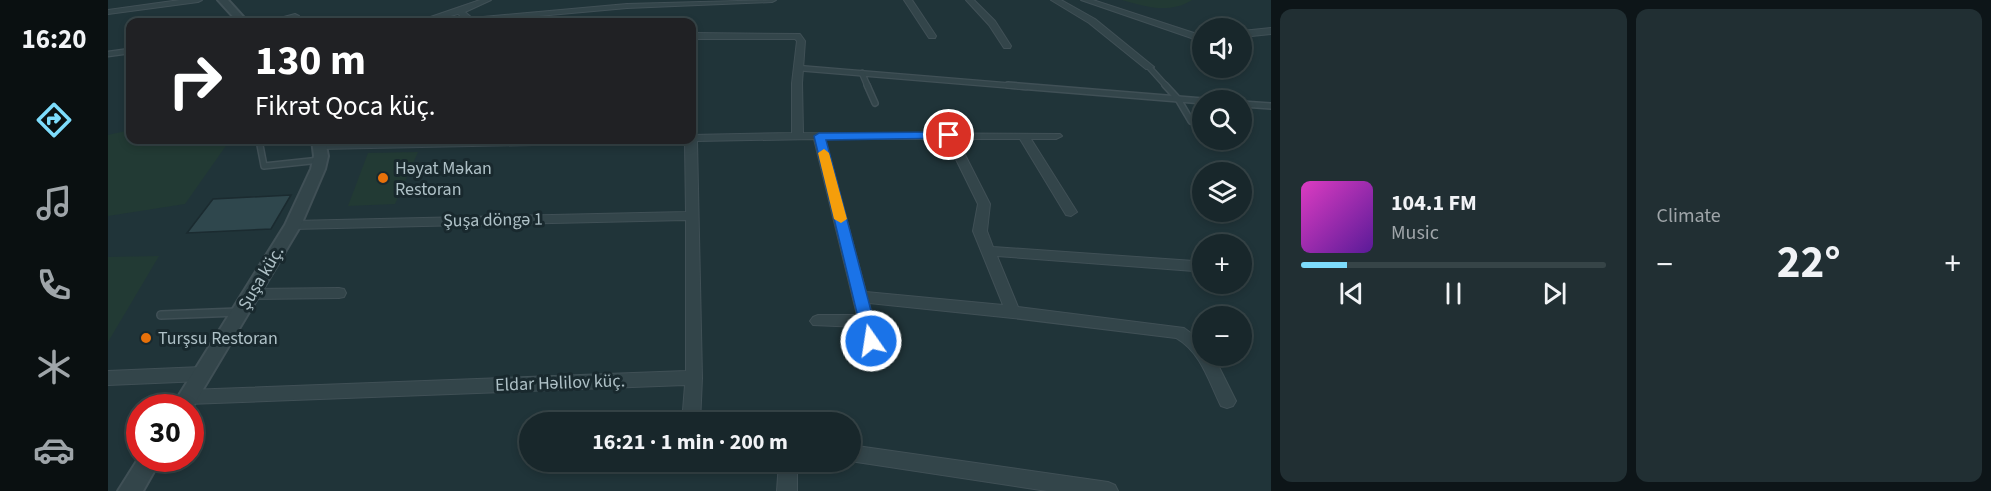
<!DOCTYPE html>
<html lang="en">
<head>
<meta charset="utf-8">
<style>
  body { margin:0; font-family:"Source Sans 3",sans-serif; background:#212f33; color:#f1f3f6; height:100vh; display:flex; flex-direction:column; font-size:22px; white-space:nowrap }
  * { box-sizing:border-box; margin:0 }
  p { font-size:20px; color:#9fa5a9 }
  .icon { flex:none; width:33px; height:33px; fill:none; stroke:currentColor; stroke-width:2; stroke-linecap:round; stroke-linejoin:round }
  .map { position:relative; flex:1; overflow:hidden }
  .drawer { display:flex; flex-direction:column; gap:9px; padding:9px; background:#0d1518; width:720px }
  .drawer>* { flex:none }
  .top-card { position:absolute; left:18px; top:18px; width:570px; height:126px; border-radius:12px; box-shadow:0 3px 9px #0003,0 0 0 2px #364447; background:#202124; color:#fff; overflow:hidden }
  .fabs { position:absolute; left:1084px; top:18px; display:grid; gap:12px }
  .fabs a { display:grid; place-items:center; width:60px; height:60px; border-radius:50%; background:#18272b; box-shadow:0 3px 9px #0003,0 0 0 2px #364447; font-size:30px }
  .speed { position:absolute; left:18px; top:394px; display:flex; gap:12px; font-size:30px; font-weight:700; text-align:center }
  .speed>* { display:grid; place-content:center; width:78px; height:78px; border-radius:50%; background:#18272b; box-shadow:0 3px 9px #0003,0 0 0 2px #364447; line-height:1 }
  .speed .limit { border:9px solid #d22; background:#fff; color:#111 }
  .pin { position:absolute; display:grid; place-items:center; width:51px; height:51px; color:#fff; margin:-26px; border:3px solid #fff; border-radius:50%; box-shadow:0 2px 6px #0007 }
  .me { position:absolute; width:66px; margin:-33px; rotate:347deg; stroke-linejoin:round; filter:drop-shadow(0 0 4px #0008) }
  .turn { display:flex; align-items:center; gap:21px; height:126px; padding:0 30px; font-size:27px }
  .turn .icon { width:78px; height:78px; stroke-width:2.5 }
  .turn b { display:block; font-size:42px; line-height:51px }
  .big { font-size:45px; font-weight:700; line-height:1.1 }
  .drawer .widget { flex:1; display:flex; flex-direction:column; justify-content:center; gap:9px; min-width:0; padding:0 21px; border-radius:12px; background:#212f33 }
  .song { display:flex; align-items:center; gap:18px }
  .cover { width:72px; height:72px; border-radius:9px; background:linear-gradient(135deg,hsl(310 70% 55%),hsl(270 70% 35%)) }
  .played { height:6px; border-radius:3px; background:linear-gradient(90deg,#7ddcfc 15%,#364447 15%) }
  .keys { display:flex; justify-content:space-around; direction:ltr }
  .heat { display:flex; justify-content:space-between; align-items:center; font-size:33px; direction:ltr }
  .drawer .tiles { flex:1; display:grid; gap:9px; grid-template-columns:repeat(2,1fr) }
  .trip { position:absolute; left:411px; top:412px; width:342px; height:60px; border-radius:30px; background:#18272b; box-shadow:0 3px 9px #0003,0 0 0 2px #364447; font-weight:700; line-height:60px; text-align:center }
  main { display:flex; flex:1; min-height:0 }
  .tabs { display:flex; flex-direction:column; width:108px; justify-content:space-around; align-items:center; background:#0a1011; color:#9fa5a9 }
  .tabs .icon { width:42px; height:42px }
  .tabs .on { color:#7ddcfc }
  .tabs b { font-size:27px; color:#f1f3f6 }
  .map>svg:first-child { display:block }
</style>
</head>
<body>
<main>
<nav class="tabs">
<b>16:20</b>
<svg class="icon on" aria-label="directions" viewBox="0 0 24 24"><path d="M12 3l9 9-9 9-9-9zM9 14v-3h6M13 9l2 2-2 2"/></svg>
<svg class="icon" aria-label="music" viewBox="0 0 24 24"><path d="M9 18V5l10-2v13"/><circle cx="6" cy="18" r="3"/><circle cx="16" cy="16" r="3"/></svg>
<svg class="icon" aria-label="phone" viewBox="0 0 24 24"><path d="M5 4h4l2 5-3 2q2 4 5 5l2-3 5 2v4C11 20 4 13 5 4z"/></svg>
<svg class="icon" aria-label="climate" viewBox="0 0 24 24"><path d="M12 3v18M4 7l16 10M4 17L20 7"/></svg>
<svg class="icon" aria-label="car" viewBox="0 0 24 24"><path d="M5 17H2v-5l4-1 3-4h7l3 4 3 1v5h-3M9 17h6M6 11h13"/><circle cx="7" cy="17" r="2"/><circle cx="17" cy="17" r="2"/></svg>
</nav>
<div class="map">
<svg width="1163" height="491" viewBox="0 0 1163 491">
  <rect width="100%" height="100%" fill="#203439"/>
  <g fill="#223a34">
    <path d="M1014,0H1084C1062,14 1038,7 1014,0Z"/>
    <path d="M22,130V140H122L77,204L0,216V135Z"/>
    <path d="M310,152L287,204L240,206L260,153Z"/>
    <path d="M51,256L0,342V257Z"/>
  </g>
  <path fill="#2f474d" stroke="#1b2b30" stroke-width="1.5" d="M183,195L163,229L79,233L105,199Z"/>
  <g fill="none" stroke-linecap="round" stroke-linejoin="round">
    <defs>
      <g id="service-far2">
        <path d="M0,54L22,51"/>
        <path d="M1041,67L1059,87"/>
        <path d="M690,68L918,87"/>
        <path d="M754,73L760,87"/>
      </g>
      <g id="service-far1">
        <path d="M759,85L767,103"/>
        <path d="M900,85L1095,101"/>
        <path d="M1057,85L1070,99L1083,121"/>
        <path d="M1134,104L1163,106"/>
        <path d="M151,140L156,166L212,160"/>
      </g>
      <path id="service" d="M53,315L130,312"/>
      <g id="minor">
        <path d="M72,0H94L90,2L0,14V10Z"/>
        <path d="M372,0H383L357,12L364,18L519,4L668,0L664,2L519,8L365,22H352L356,19L350,14L320,22H308Z"/>
        <path d="M796,0H804L828,36L827,38H821Z"/>
        <path d="M858,0H866L887,21L903,46L902,48H896L881,25Z"/>
        <path d="M943,0H953L987,19L1046,67L1038,69L981,23Z"/>
        <path d="M973,0H985L1095,36V42Z"/>
        <path d="M187,14L191,16L190,18L170,22H157Z"/>
        <path d="M258,18L264,22H255V19Z"/>
        <path d="M1163,28V34L1134,37V31Z"/>
        <path d="M584,33L692,34L697,41L694,83L695,133L952,134L954,136L948,139H923L969,212L963,216L958,215L912,139H849L882,204L879,231L885,247L1086,261L1093,266L1086,271L889,256L910,307L1076,328L1095,342V356L1106,357L1128,401L1125,406L1119,408L1113,406C1101,382 1093,352 1068,338L905,318L761,303L771,341L769,345L763,347L757,345L752,327L705,325L702,321L705,317L710,315H749L706,139L589,141L594,378L592,423H574L577,385L80,404L74,402L72,397L74,392L80,390L578,371V220L185,229L178,225L185,221L578,212L577,142L212,149L206,146L212,143L362,140H584V135L684,133V83L689,41L687,39H584ZM717,139H838L870,204L865,231L895,305L758,292Z"/>
        <path d="M231,288L236,289L238,293L236,297L231,298L144,299L139,298L137,294L139,290L144,289Z"/>
        <path d="M94,367L100,369L102,374L100,379L94,381L0,385V371Z"/>
        <path d="M742,445L1000,482L1007,485L1010,491H939L742,461Z"/>
        <path d="M671,462H689V491H669Z"/>
      </g>
      <g id="tertiary">
        <path d="M110,0H120L140,22H130Z"/>
        <path d="M204,140H217L220,156L217,169L193,225L82,411V408H63L177,225L203,169L206,156Z"/>
        <path d="M32,456V459H53L35,491H10Z"/>
      </g>
    </defs>
    <use href="#service-far2" stroke="#405056" stroke-width="7"/>
    <use href="#service-far1" stroke="#405056" stroke-width="8"/>
    <use href="#service" stroke="#405056" stroke-width="10"/>
    <use href="#minor" stroke="#405056" stroke-width="2"/>
    <use href="#tertiary" stroke="#405056" stroke-width="4"/>
    <use href="#service-far2" stroke="#33454a" stroke-width="4.5"/>
    <use href="#service-far1" stroke="#33454a" stroke-width="5"/>
    <use href="#service" stroke="#33454a" stroke-width="7"/>
    <use href="#minor" fill="#33454a" fill-rule="evenodd"/>
    <use href="#tertiary" fill="#33454a" fill-rule="evenodd"/>
  </g>
  <path fill="#1a73e8" stroke="#114b97" stroke-width="1.5" d="M841,132L846,135L845,138L718,140L771,341L769,346L763,348L757,346L706,136L711,133Z"/>
  <path fill="#f59e0b" d="M716,149L721,153L739,219L733,223L726,219L710,153Z"/>
  <g fill="#e8710a" stroke="#19292e" stroke-width="2">
    <circle cx="275" cy="178" r="6"/>
    <circle cx="38" cy="338" r="6"/>
  </g>
  <g text-anchor="middle" dominant-baseline="central" stroke-width="6" stroke-linejoin="round" paint-order="stroke">
    <g font-size="18" fill="#aec0c6" stroke="#19292e" text-anchor="start">
      <text x="287" y="168">Həyat Məkan<tspan x="287" dy="21">Restoran</tspan></text>
      <text x="50" y="338">Turşsu Restoran</text>
    </g>
    <g font-size="18" fill="#aec0c6" stroke="#19292e">
      <text transform="translate(385 220) rotate(-1)">Şuşa döngə 1</text>
      <text transform="translate(153 278) rotate(-59)">Şuşa küç.</text>
      <text transform="translate(452 383) rotate(-2)">Eldar Həlilov küç.</text>
    </g>
  </g>
</svg>
<div class="fabs">
<a><svg class="icon" aria-label="sound" viewBox="0 0 24 24"><path d="M4 9h4l5-4v14l-5-4H4zM17 9q2 3 0 6"/></svg></a>
<a><svg class="icon" aria-label="search" viewBox="0 0 24 24"><circle cx="10" cy="10" r="6"/><path d="M15 15l6 6"/></svg></a>
<a><svg class="icon" aria-label="layers" viewBox="0 0 24 24"><path d="M12 4l9 5-9 5-9-5zM3 14l9 5 9-5"/></svg></a>
<a>+</a>
<a>−</a>
</div>
<div class="speed"><div class="limit">30</div></div>
<div class="pin" style="left:841px;top:135px;background:#d93025"><svg class="icon" aria-label="arrive" viewBox="0 0 24 24"><path d="M6 21V4h12l-3 4 3 4H6"/></svg></div>
<svg class="me" style="left:763px;top:341px" viewBox="-20 -20 40 40"><circle r="17" fill="#1a73e8" stroke="#fff" stroke-width="3"/><path d="M0-11L8 9 0 5-8 9z" fill="#fff"/></svg>
<div class="trip">16:21 · 1 min · 200 m</div>
<div class="top-card">
<div class="turn"><svg class="icon" aria-label="right" viewBox="0 0 24 24"><path d="M7 20v-9h11M14 6l5 5-5 5"/></svg><div><b>130 m</b>Fikrət Qoca küç.</div></div>
</div>
</div>
<section class="drawer">
<div class="tiles">
<div class="widget">
<div class="song"><i class="cover"></i><div><b>104.1 FM</b><p>Music</p></div></div>
<div class="played"></div>
<div class="keys"><svg class="icon" aria-label="previous" viewBox="0 0 24 24"><path d="M18 5L8 12l10 7zM5 5v14"/></svg><svg class="icon" aria-label="pause" viewBox="0 0 24 24"><path d="M8 5v14M16 5v14"/></svg><svg class="icon" aria-label="next" viewBox="0 0 24 24"><path d="M6 5l10 7-10 7zM19 5v14"/></svg></div>
</div>
<div class="widget"><p>Climate</p>
<div class="heat"><a>−</a><b class="big">22°</b><a>+</a></div>
</div>
</div>
</section>
</main>
</body>
</html>
